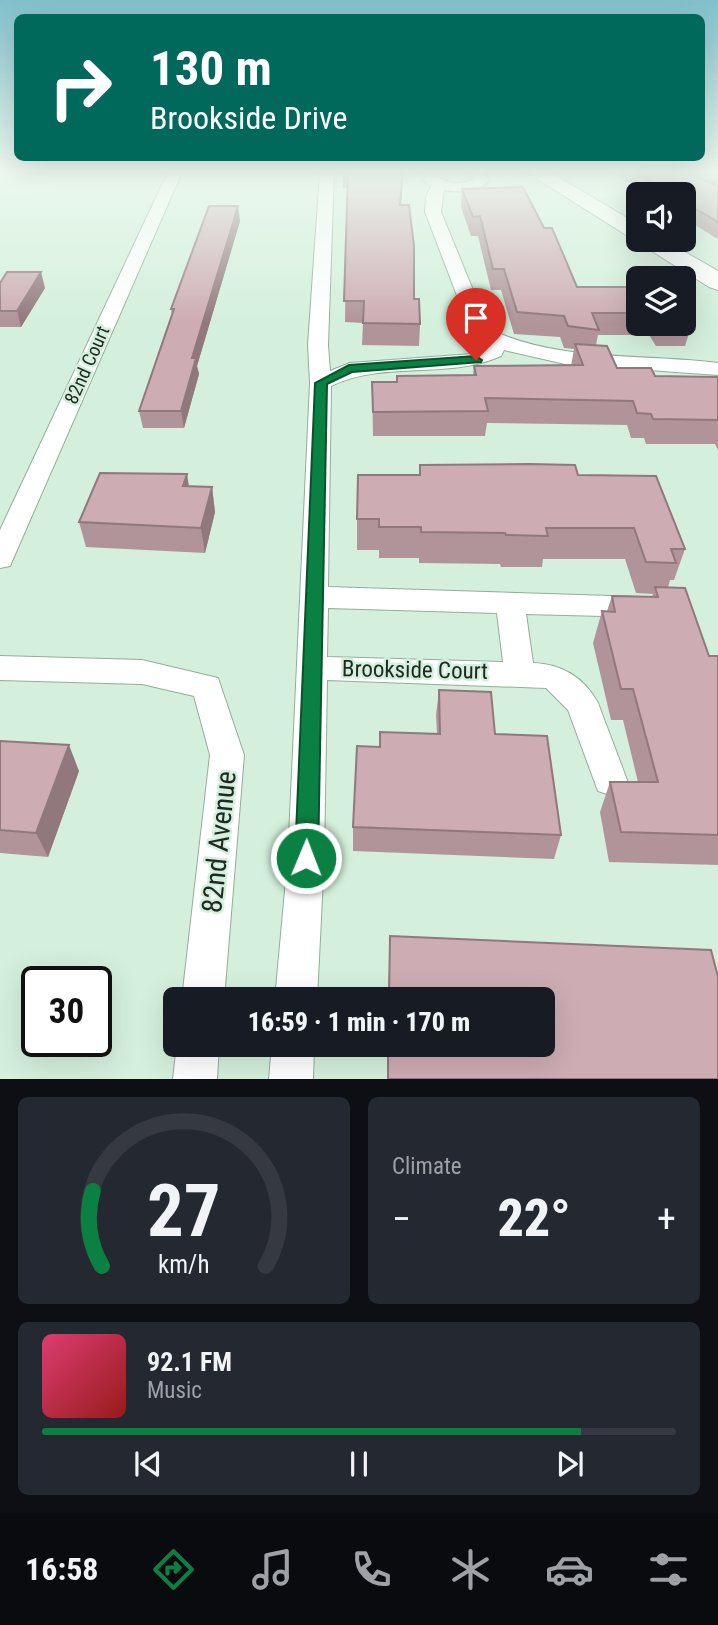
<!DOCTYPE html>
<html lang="en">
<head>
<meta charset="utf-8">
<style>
  body { margin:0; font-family:"Roboto Condensed",sans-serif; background:#242831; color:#f1f3f6; height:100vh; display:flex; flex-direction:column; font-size:26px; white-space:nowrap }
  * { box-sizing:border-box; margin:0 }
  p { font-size:23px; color:#9ea1a6 }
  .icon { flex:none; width:38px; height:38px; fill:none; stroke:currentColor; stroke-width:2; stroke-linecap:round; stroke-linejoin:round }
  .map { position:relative; height:1079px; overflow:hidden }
  .side { display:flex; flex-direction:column; gap:18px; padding:18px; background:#0d0f14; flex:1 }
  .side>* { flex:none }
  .banner { position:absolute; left:14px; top:14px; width:691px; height:147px; border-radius:10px; box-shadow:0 7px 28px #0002; background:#00695c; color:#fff; overflow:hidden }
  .fabs { position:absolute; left:626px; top:182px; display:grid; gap:14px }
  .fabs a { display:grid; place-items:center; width:70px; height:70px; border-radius:10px; background:#171b24; box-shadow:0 7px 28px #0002; font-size:35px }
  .speed { position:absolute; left:21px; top:966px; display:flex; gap:14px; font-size:35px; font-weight:700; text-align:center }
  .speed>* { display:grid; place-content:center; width:91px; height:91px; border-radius:50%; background:#171b24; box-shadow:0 7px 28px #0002; line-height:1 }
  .speed .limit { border:4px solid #111; border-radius:10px; background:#fff; color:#111 }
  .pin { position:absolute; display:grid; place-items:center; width:60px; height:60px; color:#fff; margin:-72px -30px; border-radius:50% 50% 50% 0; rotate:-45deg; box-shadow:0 0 7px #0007 }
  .pin .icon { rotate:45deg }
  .me { position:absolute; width:77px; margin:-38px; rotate:1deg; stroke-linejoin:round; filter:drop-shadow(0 0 5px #0008) }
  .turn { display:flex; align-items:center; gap:24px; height:147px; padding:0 21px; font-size:32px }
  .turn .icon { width:91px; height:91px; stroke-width:2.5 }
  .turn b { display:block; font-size:49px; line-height:60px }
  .big { font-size:52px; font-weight:800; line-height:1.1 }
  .side .card { flex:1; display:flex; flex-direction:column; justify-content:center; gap:10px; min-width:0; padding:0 24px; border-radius:10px; background:#242831 }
  .side .dial { align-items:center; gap:0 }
  .dial svg { height:182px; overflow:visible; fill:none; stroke:#363941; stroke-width:7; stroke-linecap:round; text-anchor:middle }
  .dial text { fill:#f1f3f6; stroke:none }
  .song { display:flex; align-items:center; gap:21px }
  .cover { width:84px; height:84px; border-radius:10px; background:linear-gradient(135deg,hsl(340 70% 55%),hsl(0 70% 35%)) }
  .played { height:7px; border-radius:4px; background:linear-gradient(90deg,#0b8043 85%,#363941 85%) }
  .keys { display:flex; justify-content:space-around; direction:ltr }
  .heat { display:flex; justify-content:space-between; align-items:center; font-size:38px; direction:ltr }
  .side .tiles { flex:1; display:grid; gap:18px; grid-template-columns:1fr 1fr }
  .card:last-child { grid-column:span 2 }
  .trip { position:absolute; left:163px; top:987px; width:392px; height:70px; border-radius:10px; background:#171b24; box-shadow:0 7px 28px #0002; font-weight:800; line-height:70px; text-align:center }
  .menu { display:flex; height:112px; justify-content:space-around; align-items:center; background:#090b0e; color:#9ea1a6 }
  .menu .icon { width:49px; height:49px }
  .menu .current { color:#0b8043 }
  .menu b { font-size:32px; color:#f1f3f6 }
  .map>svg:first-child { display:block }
</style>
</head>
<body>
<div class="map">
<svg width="718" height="1079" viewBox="0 0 718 1079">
  <rect width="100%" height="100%" fill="#d4f0dc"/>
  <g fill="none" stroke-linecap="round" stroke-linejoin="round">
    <defs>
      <g id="street">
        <path d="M168,172H182L13,559L10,566L0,568V530Z"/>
        <path d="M320,172H334L328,345L330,371L350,363L472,354L484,349L482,340L471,332L425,212L426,197L431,186L422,179L425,172H433C444,183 457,187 474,179L467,172H485L489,181C478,192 459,193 444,190L441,212L489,329C561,363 641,353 718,363V375L565,364L504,350L501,356C448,380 384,360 331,386L328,587L643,597L653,600L657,607L653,614L643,617L526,614L533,663C561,664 584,677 598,703L627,780L622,791L610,795L598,791L568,710L546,688L327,680L324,858L317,999H275L288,858L310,383L308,345ZM328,608L497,613L503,662L327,657Z"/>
        <path d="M0,656L142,660L218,678L244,755L224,999H182L210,755L194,696L142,684L0,680Z"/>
        <path d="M177,1045H219L217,1079H173Z"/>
        <path d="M272,1045H314L313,1079H269Z"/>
      </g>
      <path id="primary" d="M526,172H550L639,225V240H664L718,271V290L709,287Z"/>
    </defs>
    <use href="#street" stroke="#93ad9a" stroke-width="2"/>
    <use href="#primary" stroke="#93ad9a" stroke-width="2"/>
    <use href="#street" fill="#fff" fill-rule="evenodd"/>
    <use href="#primary" fill="#fff" fill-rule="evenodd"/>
  </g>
  <g fill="#b0949a">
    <path d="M343,172H403L401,205L414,299L420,324L419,346L362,345L363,323L345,322L347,188H343Z"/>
    <path d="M619,172H718V238H716L684,218V194H647L618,176Z"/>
    <path d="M462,189L577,287H639V324H692L685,346H656L649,335H598L596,345L617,368L655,376L718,377V450L715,444H646L644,438H631L627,425L487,423L485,436H373L372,382H397L473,375L474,366H571L574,349L564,348L560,337L514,334L501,290H491L478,236H471L461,207Z"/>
    <path d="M240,221L197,366L199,374L184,428H143L139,411L172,315L171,309Z"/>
    <path d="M0,283L45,288L21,327H0Z"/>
    <path d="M420,465L578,475L685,549L674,580H670L668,588L709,656H718V865L609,862L600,812L610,782H638L623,720H611L593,643L602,611H607L612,596L652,597L653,594L636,593L625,559H543L542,567H501L500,564L419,563V558H379V550H357V519L419,475Z"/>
    <path d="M189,486L212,487L215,512L205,553L86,547L79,522Z"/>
    <path d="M439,690L495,734L561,835L554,859L353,851V827L380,747L437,734L436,715Z"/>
    <path d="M0,741L79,771L48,857L0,853Z"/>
    <path d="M390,936L711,950L718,977V1079H387V1045H542V999H388Z"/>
  </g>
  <g fill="#90787d">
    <path d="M238,206L240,221L197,366L199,374L184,428L181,411L192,358Z"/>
    <path d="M41,272L45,288L21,327L17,311Z"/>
    <path d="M187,474L191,499L183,486Z"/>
    <path d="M212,487L215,512L205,553L201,528Z"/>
    <path d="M69,745L79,771L48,857L36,833Z"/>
  </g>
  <g fill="#cdacb3" stroke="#90787d" stroke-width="2">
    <path d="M348,172H403L400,205H409L414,246V299H419L420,324L363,323L364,301H344Z"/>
    <path d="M635,172H686L718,186V222L684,202V194H672Z"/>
    <path d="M523,187L544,228H552L577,287H639V313H592L599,330L568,326L564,316L517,312L504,269H493L480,216L473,217L462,189Z"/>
    <path d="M209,206H238L192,358H196L181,411H139L174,309H171Z"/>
    <path d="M7,272H41L17,311H0V283Z"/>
    <path d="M684,312L692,324H661H684Z"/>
    <path d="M575,344L607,346L617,368H651L655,376L718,377V420L653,419L651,414L637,413L633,401L485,398L488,411L373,412L372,382H397V376L476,375L474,366L583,365Z"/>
    <path d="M529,464L575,465L578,475L656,476L685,549H671L676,563L646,562L634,528H546L548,536L506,535L505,533L421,532V527H379V519H357L358,475H420V465Z"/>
    <path d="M100,473L187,474L183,486L212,487L201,528L79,522Z"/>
    <path d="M655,587L685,588L709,656H718V835L621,832L610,782H658L633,689H621L602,611L615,612L612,596L658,597Z"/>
    <path d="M439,690L491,692L495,734L547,736L561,835L353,827L357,746L380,747V732L440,734Z"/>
    <path d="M0,741L69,745L36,833L0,830Z"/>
    <path d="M390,936L711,950L718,977V1079H388V1045H542V999H389Z"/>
  </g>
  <linearGradient id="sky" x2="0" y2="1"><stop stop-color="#82c0cc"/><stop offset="0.53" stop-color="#ecf8ef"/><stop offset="1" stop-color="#ecf8ef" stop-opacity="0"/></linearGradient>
  <rect width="718" height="323" fill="url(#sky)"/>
  <path fill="#0b8043" stroke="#07532c" stroke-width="2" d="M476,356L482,360L481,362L352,372L327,384L318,858L314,865L306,869L299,865L295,858L315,383L349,365Z"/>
  <g text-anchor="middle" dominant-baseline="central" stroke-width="5" stroke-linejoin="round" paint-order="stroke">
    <g font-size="19" fill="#1f2922" stroke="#d4f0dc">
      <text transform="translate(87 365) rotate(-66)">82nd Court</text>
    </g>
    <g font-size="23" fill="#1f2922" stroke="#d4f0dc">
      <text transform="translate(415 670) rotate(1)">Brookside Court</text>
    </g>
    <g font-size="28" fill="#1f2922" stroke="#d4f0dc">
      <text transform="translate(219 842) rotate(-84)">82nd Avenue</text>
    </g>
  </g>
</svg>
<div class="fabs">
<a><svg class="icon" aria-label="sound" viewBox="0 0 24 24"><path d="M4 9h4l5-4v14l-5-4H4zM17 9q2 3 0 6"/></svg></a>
<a><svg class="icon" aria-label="layers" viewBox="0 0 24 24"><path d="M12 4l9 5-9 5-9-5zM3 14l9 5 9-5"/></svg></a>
</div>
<div class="speed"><div class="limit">30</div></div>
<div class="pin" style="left:476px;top:360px;background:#d93025"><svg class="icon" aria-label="arrive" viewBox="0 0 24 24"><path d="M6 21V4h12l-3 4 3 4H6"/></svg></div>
<svg class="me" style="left:306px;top:858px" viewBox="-20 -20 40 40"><circle r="17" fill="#0b8043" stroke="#fff" stroke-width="3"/><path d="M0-11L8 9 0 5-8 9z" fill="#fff"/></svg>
<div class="trip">16:59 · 1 min · 170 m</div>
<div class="banner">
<div class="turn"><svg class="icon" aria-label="right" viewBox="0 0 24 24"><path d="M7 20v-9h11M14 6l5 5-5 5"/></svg><div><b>130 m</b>Brookside Drive</div></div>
</div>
</div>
<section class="side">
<div class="tiles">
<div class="card dial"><svg viewBox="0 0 100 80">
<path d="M14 69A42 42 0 1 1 86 69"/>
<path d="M14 69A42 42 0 0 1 10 36" stroke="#0b8043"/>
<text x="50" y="56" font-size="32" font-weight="700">27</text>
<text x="50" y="72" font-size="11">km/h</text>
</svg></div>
<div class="card"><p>Climate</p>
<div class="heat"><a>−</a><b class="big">22°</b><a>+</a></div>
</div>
<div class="card">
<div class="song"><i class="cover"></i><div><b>92.1 FM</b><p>Music</p></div></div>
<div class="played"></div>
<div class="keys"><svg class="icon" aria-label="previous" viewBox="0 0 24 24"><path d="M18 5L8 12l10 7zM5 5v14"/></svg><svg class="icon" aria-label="pause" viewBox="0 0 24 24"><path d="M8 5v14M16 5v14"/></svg><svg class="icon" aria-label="next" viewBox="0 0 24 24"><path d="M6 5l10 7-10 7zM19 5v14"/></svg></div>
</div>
</div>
</section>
<nav class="menu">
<b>16:58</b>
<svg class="icon current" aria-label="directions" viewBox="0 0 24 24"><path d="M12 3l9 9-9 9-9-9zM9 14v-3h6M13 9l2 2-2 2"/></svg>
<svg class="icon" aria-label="music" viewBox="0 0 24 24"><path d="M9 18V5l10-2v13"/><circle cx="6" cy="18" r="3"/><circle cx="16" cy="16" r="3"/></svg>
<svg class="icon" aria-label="phone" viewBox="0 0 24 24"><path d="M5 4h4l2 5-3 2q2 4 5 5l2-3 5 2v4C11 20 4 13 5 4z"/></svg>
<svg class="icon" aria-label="climate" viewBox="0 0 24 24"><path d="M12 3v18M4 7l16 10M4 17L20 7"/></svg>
<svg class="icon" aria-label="car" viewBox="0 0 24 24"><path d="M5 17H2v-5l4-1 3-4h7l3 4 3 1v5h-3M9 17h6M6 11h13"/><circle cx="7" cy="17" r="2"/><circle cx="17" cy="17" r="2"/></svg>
<svg class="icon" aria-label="filters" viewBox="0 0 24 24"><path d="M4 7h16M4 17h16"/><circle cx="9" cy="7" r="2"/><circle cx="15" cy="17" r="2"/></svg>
</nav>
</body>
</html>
